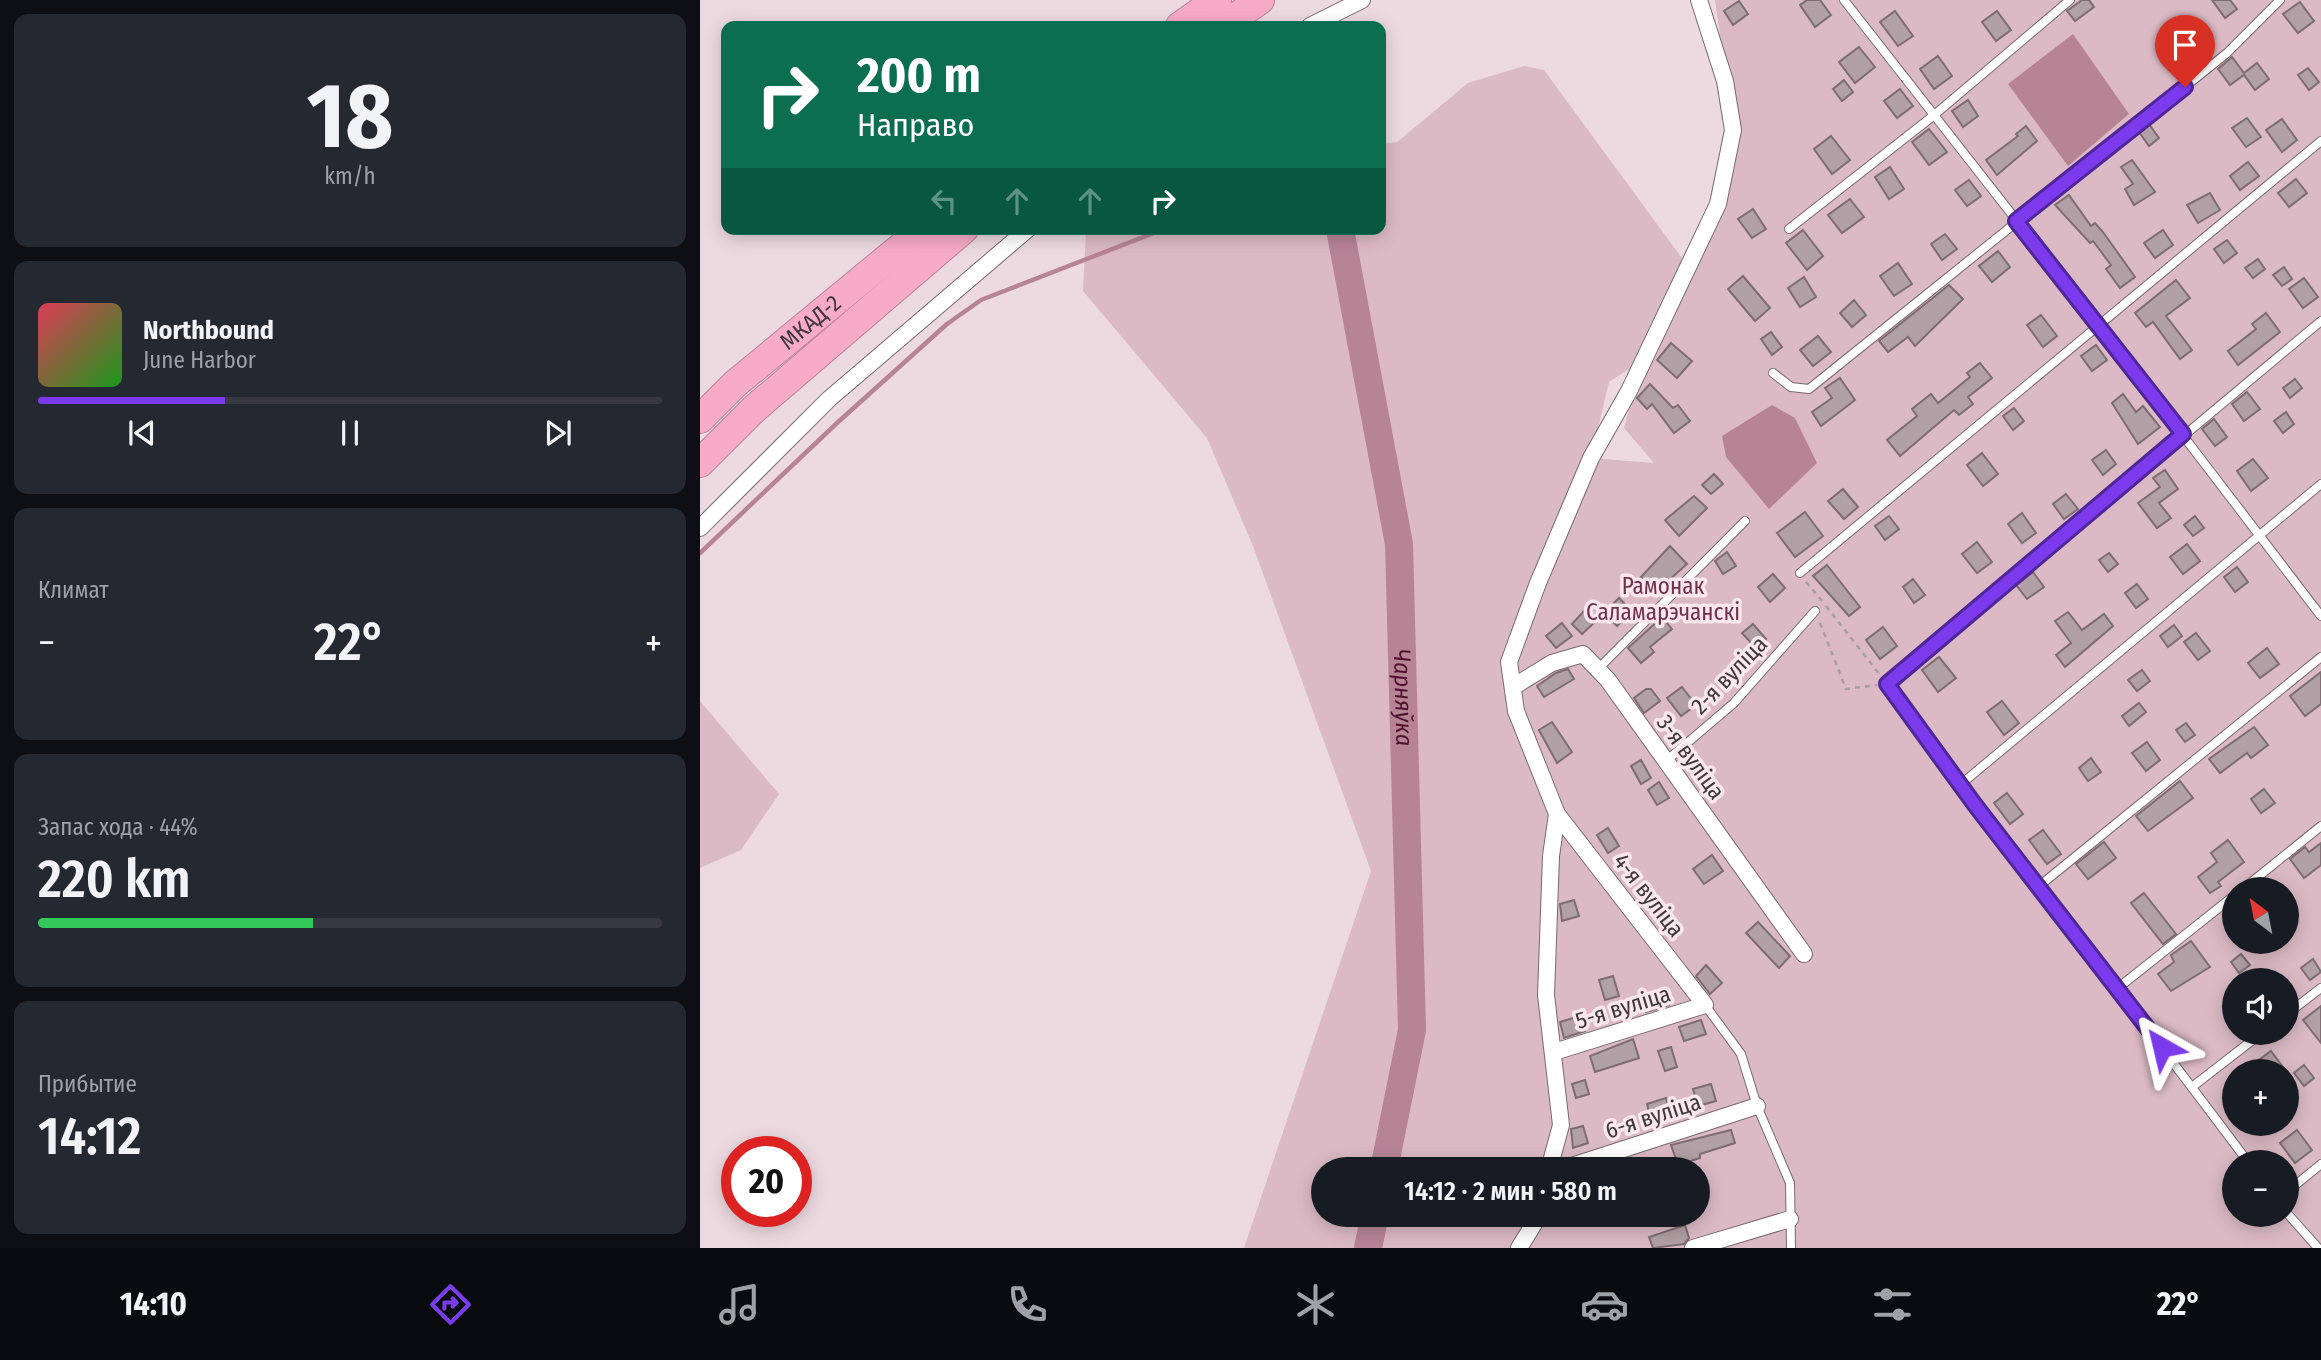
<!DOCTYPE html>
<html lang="ru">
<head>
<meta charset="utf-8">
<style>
  body { margin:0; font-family:"Fira Sans Condensed",sans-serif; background:#242831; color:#f1f3f6; height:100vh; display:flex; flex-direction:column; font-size:26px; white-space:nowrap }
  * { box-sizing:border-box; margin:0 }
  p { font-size:23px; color:#9ea1a6 }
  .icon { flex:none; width:38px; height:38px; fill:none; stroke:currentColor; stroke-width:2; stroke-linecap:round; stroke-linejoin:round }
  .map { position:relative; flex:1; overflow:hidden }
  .sheet { display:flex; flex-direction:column; gap:14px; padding:14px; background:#0d0f14; width:700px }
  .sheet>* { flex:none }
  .top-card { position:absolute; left:21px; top:21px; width:665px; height:214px; border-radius:14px; box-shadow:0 4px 18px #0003; background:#0b6e4f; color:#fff; overflow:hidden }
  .needle { width:46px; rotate:328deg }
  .fabs { position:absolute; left:1522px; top:877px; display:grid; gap:14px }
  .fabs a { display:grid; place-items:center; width:77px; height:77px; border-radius:50%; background:#171b24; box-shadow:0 4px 18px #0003; font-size:35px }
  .speed { position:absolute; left:21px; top:1136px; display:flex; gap:14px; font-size:35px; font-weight:700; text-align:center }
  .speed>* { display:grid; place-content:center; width:91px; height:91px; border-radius:50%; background:#171b24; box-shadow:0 4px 18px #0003; line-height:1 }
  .speed .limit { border:10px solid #d22; background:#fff; color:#111 }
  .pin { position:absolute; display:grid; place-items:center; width:60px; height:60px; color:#fff; margin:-72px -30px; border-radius:50% 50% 50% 0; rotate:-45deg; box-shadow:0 0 7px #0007 }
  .pin .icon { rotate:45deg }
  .me { position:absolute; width:77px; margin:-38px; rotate:323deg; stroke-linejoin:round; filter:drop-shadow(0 0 5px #0008) }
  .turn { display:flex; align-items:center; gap:24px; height:147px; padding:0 21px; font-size:32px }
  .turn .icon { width:91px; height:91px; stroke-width:2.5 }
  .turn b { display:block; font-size:49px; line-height:60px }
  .lanes { display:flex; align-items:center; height:66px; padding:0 21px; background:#0003; justify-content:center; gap:35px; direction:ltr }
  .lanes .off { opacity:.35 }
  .big { font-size:52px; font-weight:600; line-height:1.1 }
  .sheet .tile { flex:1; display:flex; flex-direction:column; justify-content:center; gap:10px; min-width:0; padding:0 24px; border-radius:14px; background:#242831 }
  .sheet .dial { align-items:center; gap:0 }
  .dial b { font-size:91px; line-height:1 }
  .song { display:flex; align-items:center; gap:21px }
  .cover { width:84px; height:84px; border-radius:10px; background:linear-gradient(135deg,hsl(350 70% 55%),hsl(120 70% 35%)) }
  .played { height:7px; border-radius:4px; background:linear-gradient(90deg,#7c3aed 30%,#363941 30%) }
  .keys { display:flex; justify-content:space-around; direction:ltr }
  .heat { display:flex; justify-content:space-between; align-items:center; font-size:38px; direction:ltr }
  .charge { height:10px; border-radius:5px; background:linear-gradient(90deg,#34c759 44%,#363941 0) }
  .trip { position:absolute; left:611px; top:1157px; width:399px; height:70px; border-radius:35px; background:#171b24; box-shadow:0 4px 18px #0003; font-weight:600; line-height:70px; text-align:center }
  .menu { display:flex; height:112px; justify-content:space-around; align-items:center; background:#090b0e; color:#9ea1a6 }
  .menu .icon { width:49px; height:49px }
  .menu .current { color:#7c3aed }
  .menu b { font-size:32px; color:#f1f3f6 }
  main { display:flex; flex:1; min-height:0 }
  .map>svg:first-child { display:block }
</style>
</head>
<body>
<main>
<section class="sheet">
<div class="tile dial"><b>18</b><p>km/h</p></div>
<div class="tile">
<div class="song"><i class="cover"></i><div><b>Northbound</b><p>June Harbor</p></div></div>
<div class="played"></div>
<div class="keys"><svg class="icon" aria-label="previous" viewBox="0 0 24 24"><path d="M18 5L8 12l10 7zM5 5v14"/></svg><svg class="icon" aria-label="pause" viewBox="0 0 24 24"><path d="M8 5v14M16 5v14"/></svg><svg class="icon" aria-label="next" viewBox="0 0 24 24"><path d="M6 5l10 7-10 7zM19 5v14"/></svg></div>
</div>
<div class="tile"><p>Климат</p>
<div class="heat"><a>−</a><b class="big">22°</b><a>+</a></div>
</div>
<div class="tile"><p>Запас хода · 44%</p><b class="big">220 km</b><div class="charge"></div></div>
<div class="tile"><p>Прибытие</p><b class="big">14:12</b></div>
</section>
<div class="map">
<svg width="1621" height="1248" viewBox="0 0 1621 1248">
  <rect width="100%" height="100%" fill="#ecdae0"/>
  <g fill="#dcbac5" fill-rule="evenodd">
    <path d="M1015,0H1621V1245L1587,1204V1162H1553L1506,1104L1548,1162H1535V1214H1587L1618,1248H544L671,871L553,546L507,438L383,291L386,231L681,229V144L697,142L768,83L824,66L844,70L987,265L1018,204L1033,130ZM943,360L924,428L954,463L891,458L909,382ZM1535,889H1587V942H1535ZM1535,980H1587V1032H1535ZM1535,1071H1587V1124H1535ZM623,1169H998V1214H623Z"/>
    <path d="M0,701L79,794L41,850L0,868Z"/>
  </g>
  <g fill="#b78496">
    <path d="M1373,34L1429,114L1368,166L1308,84Z"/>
    <path d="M1072,405L1095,418L1117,463L1069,509L1026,457L1022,436Z"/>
  </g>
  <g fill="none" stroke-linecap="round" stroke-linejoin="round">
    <path stroke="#b78496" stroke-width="4.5" d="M0,553L137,423L247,324L281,300L464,229"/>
    <g stroke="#b78496" stroke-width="28">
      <path id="s1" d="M640,229L699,544L712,1030L684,1169"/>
      <path d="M668,1248L675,1214"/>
    </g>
  </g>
  <g fill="#b1a0a5" stroke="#7d6d72" stroke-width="2">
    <path d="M1107,0H1120L1131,15L1115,27L1100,5Z"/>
    <path d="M1382,0H1389L1394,7L1375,21L1367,11Z"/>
    <path d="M1512,0H1530L1537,9L1525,18Z"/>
    <path d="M1039,1L1048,14L1033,25L1024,11Z"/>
    <path d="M1600,2L1614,21L1598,33L1583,14Z"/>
    <path d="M1195,11L1213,36L1198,46L1180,22Z"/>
    <path d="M1297,11L1311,30L1296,41L1282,22Z"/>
    <path d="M1477,24L1489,40L1475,50L1464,34Z"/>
    <path d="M1159,47L1175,67L1155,83L1139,62Z"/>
    <path d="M1238,56L1252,76L1234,89L1220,69Z"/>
    <path d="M1532,57L1544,73L1557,63L1569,79L1555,90L1544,75L1530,85L1518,69Z"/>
    <path d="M1608,68L1619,82L1609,90L1598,75Z"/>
    <path d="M1144,80L1153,92L1142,101L1133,89Z"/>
    <path d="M1200,89L1213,106L1197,118L1184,101Z"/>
    <path d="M1268,100L1278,116L1263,127L1252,111Z"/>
    <path d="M1547,118L1561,137L1546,147L1532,128Z"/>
    <path d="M1582,119L1597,140L1582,152L1566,130Z"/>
    <path d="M1449,124L1459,138L1449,146L1439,132Z"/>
    <path d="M1326,126L1337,141L1297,175L1286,160L1318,136L1316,134Z"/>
    <path d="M1229,129L1247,152L1229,165L1212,142Z"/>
    <path d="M1131,136L1150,160L1132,174L1114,149Z"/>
    <path d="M1432,160L1455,192L1434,205L1425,189L1433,184L1421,167Z"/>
    <path d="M1548,162L1559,176L1540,190L1530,176Z"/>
    <path d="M1190,167L1204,189L1189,199L1175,177Z"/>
    <path d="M1596,179L1607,193L1589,207L1578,193Z"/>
    <path d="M1269,180L1281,196L1267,206L1255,190Z"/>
    <path d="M1510,193L1520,210L1498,223L1487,205Z"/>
    <path d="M1369,195L1391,226L1395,223L1403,232L1435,277L1420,288L1406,269L1411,265L1393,241L1390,243L1355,205Z"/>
    <path d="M1150,199L1164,217L1142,233L1128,215Z"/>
    <path d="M1053,209L1066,229L1052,238L1038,219Z"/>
    <path d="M1103,230L1123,256L1107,270L1086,243Z"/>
    <path d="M1463,230L1473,245L1455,258L1444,243Z"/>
    <path d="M1245,234L1257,249L1242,260L1231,244Z"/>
    <path d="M1527,240L1537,253L1524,263L1514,249Z"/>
    <path d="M1298,251L1310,267L1292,282L1279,266Z"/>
    <path d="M1558,259L1565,269L1553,278L1545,268Z"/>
    <path d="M1198,263L1212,284L1194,296L1180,276Z"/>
    <path d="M1584,267L1592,279L1582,286L1573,275Z"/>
    <path d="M1043,276L1070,308L1055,321L1028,289Z"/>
    <path d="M1104,277L1116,297L1100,307L1088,288Z"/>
    <path d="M1604,278L1618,297L1603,308L1589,289Z"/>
    <path d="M1476,280L1490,298L1466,316L1492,350L1480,359L1453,322L1446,327L1435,313Z"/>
    <path d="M1249,285L1263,299L1215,346L1208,337L1188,352L1179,341Z"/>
    <path d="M1154,300L1166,315L1152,327L1140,313Z"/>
    <path d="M1566,313L1580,332L1538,365L1528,351L1556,329L1552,324Z"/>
    <path d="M1341,315L1357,336L1343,347L1327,325Z"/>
    <path d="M1071,332L1082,347L1072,355L1061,339Z"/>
    <path d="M1118,336L1131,352L1113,366L1100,350Z"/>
    <path d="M971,343L992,361L977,378L957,360Z"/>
    <path d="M1396,345L1407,360L1392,371L1381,356Z"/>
    <path d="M1280,363L1292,378L1268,397L1273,404L1259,415L1254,410L1200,456L1187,440L1217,416L1212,409L1231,394L1238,403L1270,377L1267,373Z"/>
    <path d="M1140,378L1155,400L1121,426L1112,412L1132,398L1125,388Z"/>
    <path d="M1595,379L1602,388L1590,398L1583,388Z"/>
    <path d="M950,384L973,408L978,405L990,421L974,433L952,404L947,409L937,398Z"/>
    <path d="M1547,392L1560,409L1544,421L1532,404Z"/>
    <path d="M1423,394L1436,412L1443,406L1460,427L1438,444L1412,403Z"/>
    <path d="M1314,408L1324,421L1313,430L1303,416Z"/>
    <path d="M1586,412L1594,424L1583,433L1574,421Z"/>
    <path d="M1514,419L1527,437L1515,446L1502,429Z"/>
    <path d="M1406,450L1416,464L1403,475L1392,460Z"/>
    <path d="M1282,453L1298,474L1283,486L1267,465Z"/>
    <path d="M1553,459L1568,478L1551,491L1537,471Z"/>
    <path d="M1465,470L1478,489L1459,503L1471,518L1457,528L1438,503L1460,487L1453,478Z"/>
    <path d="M1014,474L1023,484L1011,494L1002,485Z"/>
    <path d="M1143,489L1158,507L1144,519L1128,501Z"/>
    <path d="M1366,494L1378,509L1364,519L1353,504Z"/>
    <path d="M994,496L1007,508L979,536L965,520Z"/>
    <path d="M1105,512L1123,536L1095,557L1077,533Z"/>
    <path d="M1322,513L1336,533L1322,543L1308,524Z"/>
    <path d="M1189,516L1199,529L1185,540L1175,526Z"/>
    <path d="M1495,516L1504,528L1493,536L1484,525Z"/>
    <path d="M1277,542L1292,562L1277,573L1262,554Z"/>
    <path d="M1487,544L1500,561L1483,574L1470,557Z"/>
    <path d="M970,546L987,564L957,591L941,577Z"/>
    <path d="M1027,552L1036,566L1023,574L1015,561Z"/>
    <path d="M1409,553L1418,564L1408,572L1399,560Z"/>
    <path d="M1127,565L1160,607L1149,616L1113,576Z"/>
    <path d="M1537,567L1548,582L1535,592L1524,577Z"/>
    <path d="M1333,572L1344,587L1327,599L1316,585Z"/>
    <path d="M1073,574L1085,588L1070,602L1058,587Z"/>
    <path d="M1213,579L1225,595L1214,603L1203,587Z"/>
    <path d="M1437,584L1448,599L1436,608L1425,593Z"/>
    <path d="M919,598L932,611L917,626L904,613Z"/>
    <path d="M884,611L895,622L882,634L872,624Z"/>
    <path d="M1368,612L1382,630L1404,614L1413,626L1365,667L1356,655L1371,643L1355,621Z"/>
    <path d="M962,617L972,629L950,647L954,652L941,663L928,648Z"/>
    <path d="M862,623L872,636L856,648L846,636Z"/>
    <path d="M1053,624L1066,639L1056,648L1042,633Z"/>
    <path d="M1474,625L1482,636L1468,647L1460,636Z"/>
    <path d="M1183,627L1197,646L1180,659L1166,640Z"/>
    <path d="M1496,633L1510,651L1498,660L1484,642Z"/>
    <path d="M1567,648L1579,664L1560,678L1548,663Z"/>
    <path d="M1239,657L1256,678L1238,692L1222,670Z"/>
    <path d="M868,669L874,679L844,697L837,686L856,673Z"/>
    <path d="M1442,670L1450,681L1437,691L1428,680Z"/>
    <path d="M1621,672V704L1605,716L1590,696Z"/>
    <path d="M982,687L996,705L981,716L967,698Z"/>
    <path d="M946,689H951L960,701L944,713L934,698Z"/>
    <path d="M1302,701L1319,723L1304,735L1287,712Z"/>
    <path d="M1439,703L1446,712L1429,726L1422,716Z"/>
    <path d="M852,722L872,752L857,763L839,730Z"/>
    <path d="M1486,723L1495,735L1485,742L1476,730Z"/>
    <path d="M1554,727L1568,745L1551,758L1547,753L1520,773L1509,759Z"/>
    <path d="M1447,742L1460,760L1446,771L1432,753Z"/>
    <path d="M1391,758L1401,772L1388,781L1379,768Z"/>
    <path d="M941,760L951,778L941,784L931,766Z"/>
    <path d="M1480,781L1493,798L1448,831L1436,816Z"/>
    <path d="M959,782L969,798L957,805L948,790Z"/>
    <path d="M1564,789L1575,803L1561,813L1551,799Z"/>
    <path d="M1307,793L1323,814L1310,824L1294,803Z"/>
    <path d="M908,828L919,846L908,853L897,835Z"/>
    <path d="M1343,830L1361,854L1347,864L1329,840Z"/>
    <path d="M1528,840L1544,862L1518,882L1521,886L1510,893L1498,877L1517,862L1511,853Z"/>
    <path d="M1404,842L1416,858L1388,879L1376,864Z"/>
    <path d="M1621,843V865L1604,878L1590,859L1605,847L1609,852Z"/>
    <path d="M1012,855L1023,871L1004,884L993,869Z"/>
    <path d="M1444,893L1476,934L1463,944L1431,903Z"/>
    <path d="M874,900L879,916L862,921L860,904Z"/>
    <path d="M1058,922L1090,956L1079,968L1046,933Z"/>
    <path d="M1491,941L1510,967L1471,991L1458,974L1474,962L1471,955Z"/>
    <path d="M1541,954L1550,965L1539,973L1531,962Z"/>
    <path d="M1613,959L1621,972L1610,980L1601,968Z"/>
    <path d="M1006,965L1022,983L1010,994L996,976Z"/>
    <path d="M913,976L919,996L905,1000L899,980Z"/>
    <path d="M964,989L969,1005L946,1012L941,996Z"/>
    <path d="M1621,1006V1043L1603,1020Z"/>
    <path d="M880,1016L885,1031L864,1038L860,1022Z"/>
    <path d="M1001,1020L1006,1034L984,1041L979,1027Z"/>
    <path d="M933,1039L939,1058L895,1072L890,1056Z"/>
    <path d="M971,1047L977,1067L965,1071L958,1051Z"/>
    <path d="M1571,1051L1586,1071H1563L1556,1062Z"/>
    <path d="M1604,1065L1614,1078L1604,1086L1594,1073Z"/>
    <path d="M885,1080L889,1094L876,1098L872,1084Z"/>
    <path d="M1011,1084L1016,1101L998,1106L993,1089Z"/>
    <path d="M966,1098L972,1117L952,1123L947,1104Z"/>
    <path d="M883,1126L888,1143L873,1148L871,1129Z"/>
    <path d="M1031,1130L1035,1143L1000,1154V1158L978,1165L971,1145Z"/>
    <path d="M1597,1130L1612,1150L1595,1163L1580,1143Z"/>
    <path d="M985,1225L989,1238L984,1244L953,1248L949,1237Z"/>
  </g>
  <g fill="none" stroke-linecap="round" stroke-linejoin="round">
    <defs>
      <g id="lane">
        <path d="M1144,0L1400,327L1621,616"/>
        <path d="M1089,229L1233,116L1370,0"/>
        <path d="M1073,373L1091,387L1109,389L1527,53L1580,0"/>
        <path d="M1100,573L1621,141"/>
        <path d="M898,669L1045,521"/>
        <path d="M966,761L1034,703L1115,611"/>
        <path d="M1260,785L1621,484"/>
        <path d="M1338,887L1621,657"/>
        <path d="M1543,889L1621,826"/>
        <path d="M1418,988L1535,895"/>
        <path d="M1005,1005L1041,1054L1057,1106L1090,1183L1091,1248"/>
        <path d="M1587,1014L1621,988"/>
        <path d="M1492,1087L1563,1032"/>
        <path d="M1548,1162C1429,1002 1304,846 1187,684L1621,321"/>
        <path d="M1587,1192L1621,1164"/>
        <path d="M1587,1213L1618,1248"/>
      </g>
      <g id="street">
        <path d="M610,26L662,0"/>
        <path d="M0,528L129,399L328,229"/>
        <path d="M813,687L852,663L883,654L908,680L1104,954"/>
        <path d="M854,1052L1005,1005L857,814"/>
        <path d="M849,1169L861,1125L846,995L851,856L857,814L816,711L809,662L838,583L891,458L929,391L1018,204L1033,130L1025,81L999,0"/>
        <path d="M862,1169L1057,1106"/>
        <path d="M819,1248L840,1214"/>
        <path d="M993,1248L1090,1219"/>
      </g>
      <g id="highway">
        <path d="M480,26L517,0"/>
        <path d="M523,26L560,0"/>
        <path id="s2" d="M0,419L35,384L223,229"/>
        <path d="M0,463L54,409L264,229"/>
      </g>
    </defs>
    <use href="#lane" stroke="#79696e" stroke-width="10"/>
    <use href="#street" stroke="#79696e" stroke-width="18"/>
    <use href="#highway" stroke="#b78395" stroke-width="30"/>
    <g stroke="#ab9da2" stroke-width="2.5" stroke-dasharray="5 5" stroke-linecap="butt">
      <path d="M1106,582L1122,601"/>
      <path d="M1126,606L1180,675"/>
      <path d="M1120,623L1146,689L1177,685"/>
    </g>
    <use href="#lane" stroke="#fff" stroke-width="8"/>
    <use href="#street" stroke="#fff" stroke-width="16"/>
    <use href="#highway" stroke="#f8abc6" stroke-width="28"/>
  </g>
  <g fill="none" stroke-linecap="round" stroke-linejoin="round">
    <defs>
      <path id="route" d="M1462,1047L1275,805L1187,684L1483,434L1316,221L1485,87"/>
    </defs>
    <use href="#route" stroke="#51269a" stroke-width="18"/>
    <use href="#route" stroke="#7c3aed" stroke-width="12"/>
  </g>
  <g text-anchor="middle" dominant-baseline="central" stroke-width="7" stroke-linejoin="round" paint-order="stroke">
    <g font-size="23" fill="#3f383a" stroke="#fae7ed">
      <text stroke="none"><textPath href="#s2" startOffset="147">МКАД-2</textPath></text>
      <text transform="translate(1029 675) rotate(-46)">2-я вуліца</text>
      <text transform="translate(991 757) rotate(54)">3-я вуліца</text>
      <text transform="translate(949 895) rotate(52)">4-я вуліца</text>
      <text transform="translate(923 1007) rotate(-17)">5-я вуліца</text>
      <text transform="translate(953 1116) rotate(-18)">6-я вуліца</text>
    </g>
    <g font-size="23" fill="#71304b" stroke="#fae7ed">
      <text x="963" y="586">Рамонак<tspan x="963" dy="26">Саламарэчанскі</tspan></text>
    </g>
    <g font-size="24" font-style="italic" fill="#4f112e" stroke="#fae7ed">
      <text stroke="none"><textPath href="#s1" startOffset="474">Чарняўка</textPath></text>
    </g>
  </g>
</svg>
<div class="fabs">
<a><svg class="needle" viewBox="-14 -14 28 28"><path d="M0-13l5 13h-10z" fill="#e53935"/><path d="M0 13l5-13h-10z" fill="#9ea1a6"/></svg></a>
<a><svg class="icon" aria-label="sound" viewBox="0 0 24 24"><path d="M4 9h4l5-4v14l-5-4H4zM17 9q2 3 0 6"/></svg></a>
<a>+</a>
<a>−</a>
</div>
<div class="speed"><div class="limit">20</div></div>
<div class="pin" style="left:1485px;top:87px;background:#d93025"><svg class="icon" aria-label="arrive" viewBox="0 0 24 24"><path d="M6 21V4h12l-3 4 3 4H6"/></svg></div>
<svg class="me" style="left:1462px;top:1047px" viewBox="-20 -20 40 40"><path d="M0-17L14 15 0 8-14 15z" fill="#7c3aed" stroke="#fff" stroke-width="4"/></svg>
<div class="trip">14:12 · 2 мин · 580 m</div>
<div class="top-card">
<div class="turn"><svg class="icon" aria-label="right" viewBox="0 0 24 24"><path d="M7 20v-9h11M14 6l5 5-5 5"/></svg><div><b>200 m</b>Направо</div></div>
<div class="lanes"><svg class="icon off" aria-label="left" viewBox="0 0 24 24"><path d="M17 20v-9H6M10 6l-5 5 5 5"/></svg><svg class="icon off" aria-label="ahead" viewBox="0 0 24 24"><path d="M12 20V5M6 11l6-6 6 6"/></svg><svg class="icon off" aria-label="ahead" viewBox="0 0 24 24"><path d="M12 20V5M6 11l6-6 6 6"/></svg><svg class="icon" aria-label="right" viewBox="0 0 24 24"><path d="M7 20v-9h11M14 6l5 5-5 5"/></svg></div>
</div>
</div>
</main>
<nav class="menu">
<b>14:10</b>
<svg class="icon current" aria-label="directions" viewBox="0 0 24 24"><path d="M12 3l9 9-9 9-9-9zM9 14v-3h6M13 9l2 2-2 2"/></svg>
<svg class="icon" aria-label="music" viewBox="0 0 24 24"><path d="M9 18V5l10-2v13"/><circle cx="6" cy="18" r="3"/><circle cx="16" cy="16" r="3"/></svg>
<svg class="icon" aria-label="phone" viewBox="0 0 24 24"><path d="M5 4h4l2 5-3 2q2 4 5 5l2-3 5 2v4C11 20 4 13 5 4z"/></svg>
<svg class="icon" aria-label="climate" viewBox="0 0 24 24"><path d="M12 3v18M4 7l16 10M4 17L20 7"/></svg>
<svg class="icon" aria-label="car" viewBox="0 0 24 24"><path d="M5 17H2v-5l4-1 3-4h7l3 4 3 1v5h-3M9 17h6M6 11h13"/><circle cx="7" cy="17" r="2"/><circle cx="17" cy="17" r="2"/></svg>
<svg class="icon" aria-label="filters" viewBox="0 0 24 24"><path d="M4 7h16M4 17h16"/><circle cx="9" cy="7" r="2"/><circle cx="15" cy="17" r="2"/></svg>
<b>22°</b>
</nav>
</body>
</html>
